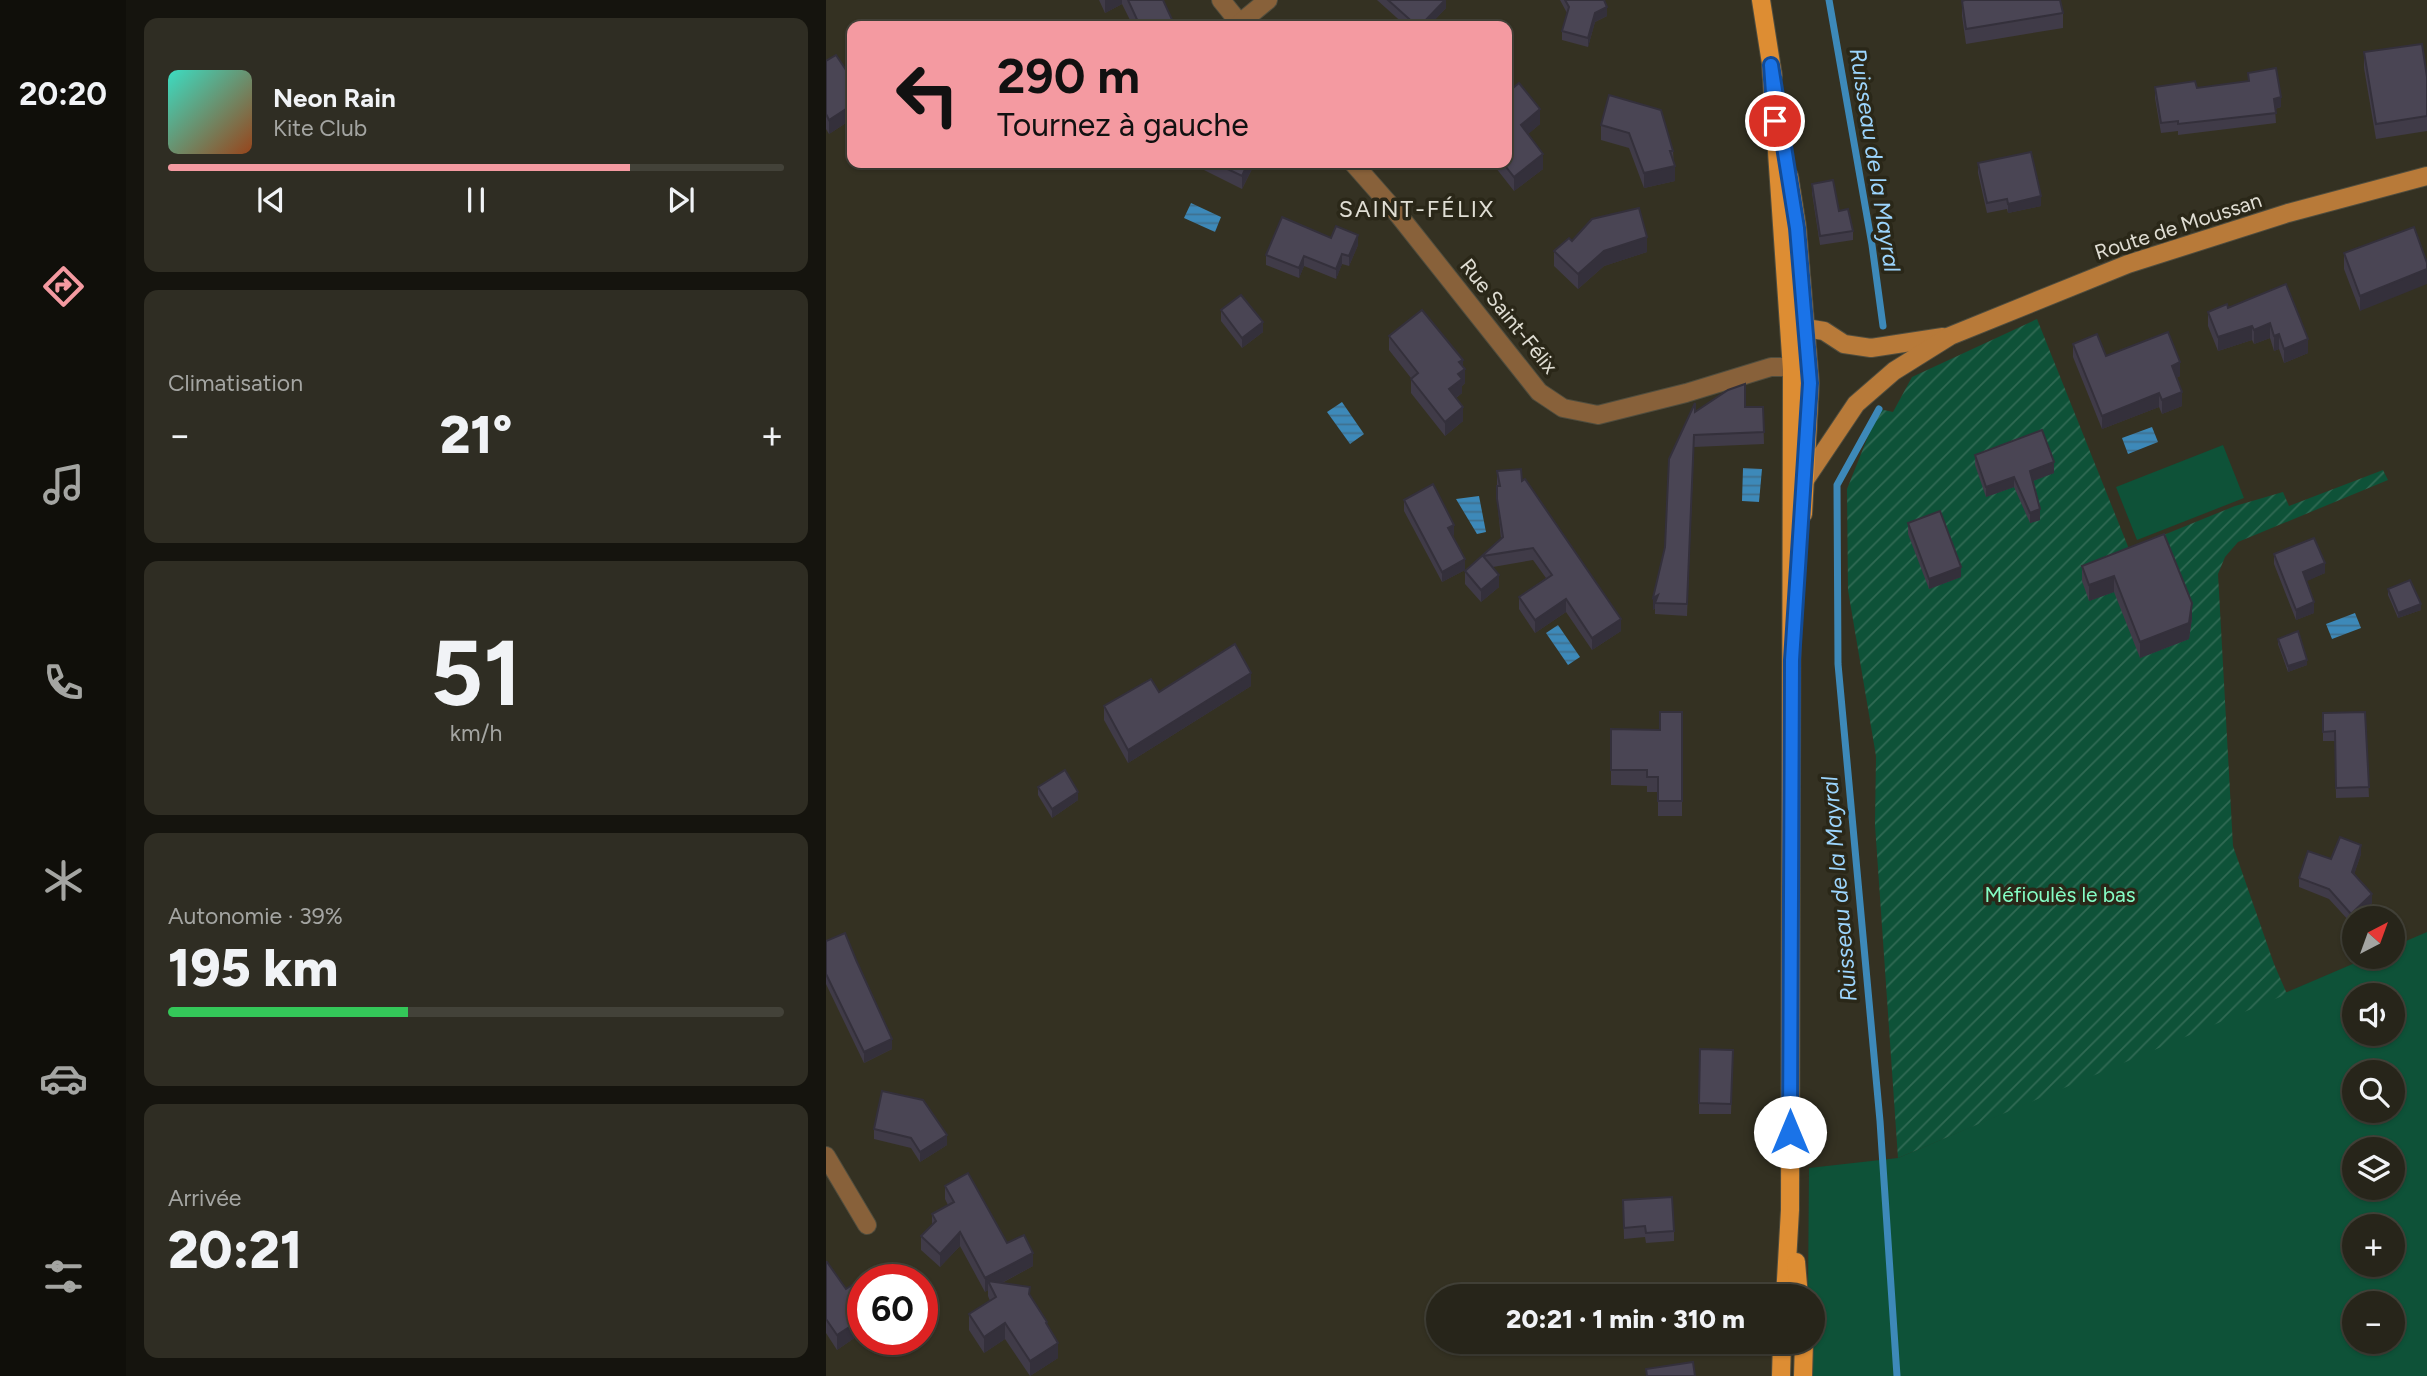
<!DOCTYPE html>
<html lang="fr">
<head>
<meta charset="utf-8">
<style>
  body { margin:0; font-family:Figtree,sans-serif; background:#2f2d23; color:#f1f3f6; height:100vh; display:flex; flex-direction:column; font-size:26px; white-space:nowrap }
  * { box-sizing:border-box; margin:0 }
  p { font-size:23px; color:#a4a5a2 }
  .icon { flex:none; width:38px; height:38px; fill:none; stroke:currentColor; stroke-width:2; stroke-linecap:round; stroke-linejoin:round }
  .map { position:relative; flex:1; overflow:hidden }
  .side { display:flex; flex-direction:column; gap:18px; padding:18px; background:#15140e; width:700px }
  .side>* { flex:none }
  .banner { position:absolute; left:21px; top:21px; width:665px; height:147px; border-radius:14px; box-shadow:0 2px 5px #0004,0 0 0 2px #434239; background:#f49aa1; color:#111; overflow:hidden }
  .needle { width:46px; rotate:41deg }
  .tools { position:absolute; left:1516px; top:906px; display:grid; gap:14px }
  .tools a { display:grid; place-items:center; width:63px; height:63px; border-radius:50%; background:#27251a; box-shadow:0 2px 5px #0004,0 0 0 2px #434239; font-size:35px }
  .speed { position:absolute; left:21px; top:1264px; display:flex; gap:14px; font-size:35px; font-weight:700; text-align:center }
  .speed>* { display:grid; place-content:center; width:91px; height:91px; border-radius:50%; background:#27251a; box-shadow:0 2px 5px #0004,0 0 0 2px #434239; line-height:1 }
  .speed .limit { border:10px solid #d22; background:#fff; color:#111 }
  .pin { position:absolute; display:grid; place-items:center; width:60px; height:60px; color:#fff; margin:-30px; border:4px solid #fff; border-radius:50%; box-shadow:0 2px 7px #0007 }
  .me { position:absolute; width:77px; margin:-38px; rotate:0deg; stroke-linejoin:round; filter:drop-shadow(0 0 5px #0008) }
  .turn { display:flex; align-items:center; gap:24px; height:147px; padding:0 35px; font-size:32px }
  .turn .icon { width:91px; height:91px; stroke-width:2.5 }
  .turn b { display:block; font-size:49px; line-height:60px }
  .big { font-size:52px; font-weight:800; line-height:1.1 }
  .side .tile { flex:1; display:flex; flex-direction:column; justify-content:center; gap:10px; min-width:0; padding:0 24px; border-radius:14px; background:#2f2d23 }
  .side .dial { align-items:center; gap:0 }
  .dial b { font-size:91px; line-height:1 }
  .song { display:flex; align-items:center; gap:21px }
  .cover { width:84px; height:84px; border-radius:10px; background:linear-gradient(135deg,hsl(170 70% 55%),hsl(20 70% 35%)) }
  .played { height:7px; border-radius:4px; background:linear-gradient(90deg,#f49aa1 75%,#434239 75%) }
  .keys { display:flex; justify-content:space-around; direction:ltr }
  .heat { display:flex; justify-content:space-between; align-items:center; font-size:38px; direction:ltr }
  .charge { height:10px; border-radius:5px; background:linear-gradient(90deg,#34c759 39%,#434239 0) }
  .trip { position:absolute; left:600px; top:1284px; width:399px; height:70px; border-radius:35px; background:#27251a; box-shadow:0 2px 5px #0004,0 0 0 2px #434239; font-weight:800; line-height:70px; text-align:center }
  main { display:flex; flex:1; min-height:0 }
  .dock { display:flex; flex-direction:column; width:126px; justify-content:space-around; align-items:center; background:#100f0a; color:#a4a5a2 }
  .dock .icon { width:49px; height:49px }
  .dock .current { color:#f49aa1 }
  .dock b { font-size:32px; color:#f1f3f6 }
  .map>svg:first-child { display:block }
</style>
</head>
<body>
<main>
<nav class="dock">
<b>20:20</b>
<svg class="icon current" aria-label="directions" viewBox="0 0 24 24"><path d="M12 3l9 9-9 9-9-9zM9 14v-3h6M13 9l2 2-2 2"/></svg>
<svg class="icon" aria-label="music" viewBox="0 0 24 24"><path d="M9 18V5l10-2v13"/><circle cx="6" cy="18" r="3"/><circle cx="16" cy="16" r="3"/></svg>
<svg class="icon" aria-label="phone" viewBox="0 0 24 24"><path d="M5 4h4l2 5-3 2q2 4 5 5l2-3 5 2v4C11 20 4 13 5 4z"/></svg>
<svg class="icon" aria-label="climate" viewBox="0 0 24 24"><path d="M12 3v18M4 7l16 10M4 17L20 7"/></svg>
<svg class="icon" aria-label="car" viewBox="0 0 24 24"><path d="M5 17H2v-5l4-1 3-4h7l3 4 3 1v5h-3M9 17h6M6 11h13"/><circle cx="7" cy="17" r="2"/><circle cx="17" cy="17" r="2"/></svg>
<svg class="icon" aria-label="filters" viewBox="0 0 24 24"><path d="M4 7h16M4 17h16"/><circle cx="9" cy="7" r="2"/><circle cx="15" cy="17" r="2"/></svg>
</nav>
<section class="side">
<div class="tile">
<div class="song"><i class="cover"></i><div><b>Neon Rain</b><p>Kite Club</p></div></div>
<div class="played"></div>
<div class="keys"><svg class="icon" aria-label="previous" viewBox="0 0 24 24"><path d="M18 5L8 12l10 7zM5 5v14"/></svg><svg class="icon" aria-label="pause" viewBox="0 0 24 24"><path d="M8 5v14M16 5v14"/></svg><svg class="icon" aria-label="next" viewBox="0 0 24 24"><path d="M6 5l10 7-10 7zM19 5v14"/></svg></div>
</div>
<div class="tile"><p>Climatisation</p>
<div class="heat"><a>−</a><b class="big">21°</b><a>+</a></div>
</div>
<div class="tile dial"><b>51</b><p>km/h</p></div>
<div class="tile"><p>Autonomie · 39%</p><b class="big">195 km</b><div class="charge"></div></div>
<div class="tile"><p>Arrivée</p><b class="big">20:21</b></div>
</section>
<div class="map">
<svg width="1601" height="1376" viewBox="0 0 1601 1376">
  <defs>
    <pattern id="garden-furrows" width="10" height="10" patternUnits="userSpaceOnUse" patternTransform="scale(1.75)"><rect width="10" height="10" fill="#0e5238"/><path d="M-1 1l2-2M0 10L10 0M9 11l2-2" fill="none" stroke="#316a54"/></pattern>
    <pattern id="water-rules" width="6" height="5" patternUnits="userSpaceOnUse" patternTransform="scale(1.75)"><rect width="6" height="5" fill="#3d89b9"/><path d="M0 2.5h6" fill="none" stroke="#3f708f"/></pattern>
  </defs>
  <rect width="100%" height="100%" fill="#343122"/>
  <g fill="#0e5238" fill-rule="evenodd">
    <path d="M1397,445L1418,498L1311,540L1290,487Z"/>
    <path d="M1601,932V1376H981L982,1342H987V1297H982L983,1168L1072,1158L1543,957H1566V947ZM1528,996H1566V1034H1528ZM1528,1073H1566V1111H1528ZM1528,1150H1566V1188H1528ZM1528,1227H1566V1265H1528ZM1528,1304H1566V1342H1528Z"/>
  </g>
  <path fill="url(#garden-furrows)" d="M1211,319L1303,549L1409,506L1457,492L1463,506L1557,470L1562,480L1412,542L1399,557L1392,574L1407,846L1448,964L1461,994L1072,1158L1049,825L1050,756L1022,590L1021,489L1053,409L1067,412L1086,377Z"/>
  <g fill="url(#water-rules)">
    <path d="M365,203L395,217L389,232L358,218Z"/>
    <path d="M516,402L538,434L524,444L501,412Z"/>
    <path d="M1326,427L1332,442L1302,454L1296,438Z"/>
    <path d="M917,468L936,469L933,502L916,501Z"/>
    <path d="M653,496L660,532L651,534L630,499Z"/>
    <path d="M1529,613L1535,628L1506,639L1500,624Z"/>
    <path d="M732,625L754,657L742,665L720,633Z"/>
  </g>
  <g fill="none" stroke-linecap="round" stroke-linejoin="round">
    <g stroke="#3d89b9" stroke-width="7">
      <path d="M1003,0L1046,245L1057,326"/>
      <path d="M1053,409L1011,485L1012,664L1054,1121L1071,1376"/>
    </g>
    <defs>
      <g id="street">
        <path d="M395,0L416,26"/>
        <path d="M414,23L442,0"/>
        <path d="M527,163L571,213L713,392L737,408L772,415L860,393L945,367H958L966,370"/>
        <path d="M0,1156L41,1225"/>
      </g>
      <g id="secondary">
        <path d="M980,328L998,331L1018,344L1045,348L1117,337"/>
        <path d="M979,480L1030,404L1068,371L1124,336L1302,264L1462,213L1601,176"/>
      </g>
      <g id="primary">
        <path d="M935,0L947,76"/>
        <path d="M945,65L966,370L964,1210L959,1297"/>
        <path d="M963,176L971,227L984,383L977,514"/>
        <path d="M970,1262L973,1297"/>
        <path d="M955,1376L956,1342"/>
        <path d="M977,1376L978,1342"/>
      </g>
    </defs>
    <use href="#street" stroke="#504d3e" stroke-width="20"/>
    <use href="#secondary" stroke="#504d3e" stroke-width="20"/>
    <use href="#primary" stroke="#504d3e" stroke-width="20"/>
    <use href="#street" stroke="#88613a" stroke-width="18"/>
    <use href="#secondary" stroke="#b87a39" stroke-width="18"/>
    <use href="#primary" stroke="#dd8d33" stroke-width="18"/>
  </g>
  <g fill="#403b48">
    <path d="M273,0H337L349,26H307L296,4L279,13Z"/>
    <path d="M551,0H620V8L603,26H580Z"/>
    <path d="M734,0H778L781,16L769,22L762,47L736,40V31L741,13Z"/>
    <path d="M1136,1L1237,13V28L1140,44L1136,16Z"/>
    <path d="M1538,52L1601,77V131L1550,139L1538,68Z"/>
    <path d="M0,61L24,76L26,75V119L3,134L0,129Z"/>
    <path d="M1422,73L1455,107L1449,109L1450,123L1352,135V131L1335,133L1329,98V87L1371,88L1422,81Z"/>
    <path d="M783,95L847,151L849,181L818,188L803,148L775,140V125Z"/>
    <path d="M714,109V124L702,134L717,169L688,191L666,163H681Z"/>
    <path d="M372,163H429L416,189L372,167Z"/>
    <path d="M1152,163L1215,206L1182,213L1181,209L1161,213L1152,173Z"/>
    <path d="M986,184L1013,211L1027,231V240L994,245L986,193Z"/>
    <path d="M505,238L532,245L523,266L516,264L510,279L478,266L473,278L440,265V255Z"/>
    <path d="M746,241L821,252L778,266L752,289L728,266V251Z"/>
    <path d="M1518,253L1601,263L1534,311L1518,269Z"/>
    <path d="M1460,284L1482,353L1458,363L1453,349L1448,351L1444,338L1428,344L1426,340L1392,351L1382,326V312L1402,308Z"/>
    <path d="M395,310L437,332L416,348L395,321Z"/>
    <path d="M563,336L637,366L639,383L636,386V393L630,398L637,421L619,436L585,393V378L563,350Z"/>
    <path d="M1247,344L1280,356L1354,376L1350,378L1356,406L1336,414L1333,407L1276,429L1247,357Z"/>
    <path d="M919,407H937L938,444L868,447L861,616L829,614V608L827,610L869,412Z"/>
    <path d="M1149,455L1228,473L1207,481L1214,520L1204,523L1188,487L1160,497L1149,465Z"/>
    <path d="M671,471L696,481L795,631L766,650L740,612L709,633L693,609V597L720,578L707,560L667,567L673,587L655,602L639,584V571L675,539L671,499Z"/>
    <path d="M578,500L628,535L626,536L639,570L616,582L578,511Z"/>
    <path d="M1082,523L1135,577L1103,589L1082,534Z"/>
    <path d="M1338,534L1366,618L1363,639L1314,658L1288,592L1263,601L1256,581V566Z"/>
    <path d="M1448,554L1499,573L1480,581L1488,613L1470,620L1448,564Z"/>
    <path d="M1562,589L1595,610L1572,618L1562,595Z"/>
    <path d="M1452,639L1481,665L1462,672L1452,644Z"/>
    <path d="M425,686L302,763L278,720V706Z"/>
    <path d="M856,712V816H832V792H821V786L785,785V729L834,730Z"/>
    <path d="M1539,712L1543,797L1510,798L1509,741H1497V713Z"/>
    <path d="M212,787L252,800L226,818L212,795Z"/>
    <path d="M1535,854L1528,874L1546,903L1525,923L1503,899L1473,887V878L1505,859Z"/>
    <path d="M0,941L30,960L66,1049L38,1063L0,984Z"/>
    <path d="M907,1050L905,1114H873V1103Z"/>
    <path d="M48,1129L121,1145L94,1162L85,1148L48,1139Z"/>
    <path d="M119,1186L207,1266L176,1283L204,1295L221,1326L232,1358L204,1376L179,1339L158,1353L143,1330V1314L164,1301L162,1296V1290L159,1292L134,1246L114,1267L95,1250V1236L106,1225V1214L122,1205L119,1199Z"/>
    <path d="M797,1200L848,1231V1241L820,1243L819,1237L798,1239Z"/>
    <path d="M0,1262L20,1289L37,1282V1332L11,1350L0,1333Z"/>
  </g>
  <g fill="#34303b">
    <path d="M279,0H296V4L279,13Z"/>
    <path d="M619,0H620V8L603,26H594Z"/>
    <path d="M781,7V16L769,22L762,47V38L769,13Z"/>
    <path d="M1455,97V107L1448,109V99Z"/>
    <path d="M26,105V119L3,134V120Z"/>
    <path d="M714,109V124L695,140V125Z"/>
    <path d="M717,154V169L688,191V177Z"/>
    <path d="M422,163H429L416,189V176Z"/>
    <path d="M849,166V181L818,188V173Z"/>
    <path d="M1215,196V206L1182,213V204Z"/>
    <path d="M532,235V245L523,266V256Z"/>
    <path d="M821,237V252L778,266L752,289V274L778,251Z"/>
    <path d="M516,254V264L510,279V269Z"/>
    <path d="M478,256V266L473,278V268Z"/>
    <path d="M1601,269V284L1534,311V296Z"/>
    <path d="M437,322V332L416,348V338Z"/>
    <path d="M1444,323V338L1428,344V330Z"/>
    <path d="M1426,326V340L1392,351V337Z"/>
    <path d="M1453,334V349L1448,351V336Z"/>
    <path d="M1482,339V353L1458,363V349Z"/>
    <path d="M637,360V371L639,369V383L636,386V393L623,403V389L633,362Z"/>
    <path d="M1354,362V376L1346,380V366Z"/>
    <path d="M1356,392V406L1336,414V400Z"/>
    <path d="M1333,393V407L1276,429V416Z"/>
    <path d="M637,407V421L619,436V422Z"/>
    <path d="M1228,462V473L1204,482V471Z"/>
    <path d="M1188,477V487L1160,497V487Z"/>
    <path d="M1214,509V520L1204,523V513Z"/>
    <path d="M628,525V535L622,538V528Z"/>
    <path d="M639,559V570L616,582V572Z"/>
    <path d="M1499,563V573L1477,583V572Z"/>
    <path d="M1135,567V577L1103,589V579Z"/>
    <path d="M673,575V587L655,602V590Z"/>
    <path d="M1288,576V592L1263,601V585Z"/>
    <path d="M832,595L829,603V608L827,610V598Z"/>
    <path d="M740,599V612L709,633V620Z"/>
    <path d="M1488,602V613L1470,620V610Z"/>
    <path d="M1366,603V618L1363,639L1314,658V642Z"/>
    <path d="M1595,604V610L1572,618V613Z"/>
    <path d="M795,619V631L766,650V638Z"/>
    <path d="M1481,660V665L1462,672V666Z"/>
    <path d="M425,673V686L302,763V750Z"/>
    <path d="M252,792V800L226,818V809Z"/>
    <path d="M1535,845V854L1526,881V872Z"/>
    <path d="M1546,894V903L1530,919H1528V920L1525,923V914Z"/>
    <path d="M66,1039V1049L38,1063V1052Z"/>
    <path d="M121,1135V1145L94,1162V1152Z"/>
    <path d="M134,1232V1246L114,1267V1254Z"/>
    <path d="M207,1253V1266L166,1288L162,1281V1290L159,1292V1278Z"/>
    <path d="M37,1318V1332L11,1350V1335Z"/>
    <path d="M179,1323V1339L158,1353V1337Z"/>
    <path d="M232,1343V1358L204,1376V1361Z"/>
  </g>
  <g fill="#4a4554" stroke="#34303b" stroke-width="2">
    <path d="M302,0H337L349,26H314Z"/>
    <path d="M562,0H619L594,26H591Z"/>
    <path d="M739,0H778L781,7L769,13L762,38L736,31L743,7Z"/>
    <path d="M1139,0H1234L1237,13L1140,29L1136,1Z"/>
    <path d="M1596,44L1601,77V116L1550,124L1538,52Z"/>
    <path d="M10,55L24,76L26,75V105L3,120L0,114V61Z"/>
    <path d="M1450,68L1455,97L1448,99L1450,113L1352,124V121L1335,123L1329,87L1369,81L1371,88L1423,81L1422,73Z"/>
    <path d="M693,83L714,109L695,125L717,154L688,177L677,163H681V93Z"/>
    <path d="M783,95L835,110L847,151H844L849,166L818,173L803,133L775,125Z"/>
    <path d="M1205,152L1215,196L1182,204L1181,199L1161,203L1152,163Z"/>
    <path d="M389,163H422L416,176Z"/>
    <path d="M1007,180L1013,211L1022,209L1027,231L994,236L986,184Z"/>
    <path d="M813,208L821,237L778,251L752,274L728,251L743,238L746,241L766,219Z"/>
    <path d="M456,217L505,238L510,226L532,235L523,256L516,254L510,269L478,256L473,268L440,255Z"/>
    <path d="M1588,227L1601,263V269L1534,296L1518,253Z"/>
    <path d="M1460,284L1482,339L1458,349L1453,334L1448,336L1444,323L1428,330L1426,326L1392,337L1382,312L1401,304L1402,308Z"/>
    <path d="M415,295L437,322L416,338L395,310Z"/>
    <path d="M596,310L637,360L633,362L639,369L632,374L636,379L623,389L637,407L619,422L585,379L592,373L563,336Z"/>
    <path d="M1342,332L1354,362L1346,366L1356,392L1336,400L1333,393L1276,416L1247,344L1271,334L1280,356Z"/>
    <path d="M919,384V407H937L938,432L868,435L861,604L829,603L832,595L827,598L839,547L843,459L869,403V412L902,390Z"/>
    <path d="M1216,430L1228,462L1204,471L1214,509L1204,513L1188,477L1160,487L1149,455Z"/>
    <path d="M695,469L696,481L699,479L795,619L766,638L740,599L709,620L693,597L726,575L707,548L657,556L673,575L655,590L639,571L677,537L671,499V486H674L671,471Z"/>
    <path d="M607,484L628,525L622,528L639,559L616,572L578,500Z"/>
    <path d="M1114,511L1135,567L1103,579L1082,523Z"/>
    <path d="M1338,534L1366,603L1363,623L1314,642L1288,576L1263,585L1256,566Z"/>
    <path d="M1488,538L1499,563L1477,572L1488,602L1470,610L1448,554Z"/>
    <path d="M1584,580L1595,604L1572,613L1562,589Z"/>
    <path d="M1472,631L1481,660L1462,666L1452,639Z"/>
    <path d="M409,644L425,673L302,750L278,706L325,679L333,692Z"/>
    <path d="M834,712H856V801H832V777H821V770H785V729L834,730Z"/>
    <path d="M1539,712L1543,787L1510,788L1509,731L1497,732V713Z"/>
    <path d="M239,770L252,792L226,809L212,787Z"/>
    <path d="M1514,837L1535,845L1526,872L1546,894L1525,914L1503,889L1473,878L1482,851L1505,859Z"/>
    <path d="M19,933L30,960L66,1039L38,1052L0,974V941Z"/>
    <path d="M874,1049L907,1050L905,1104L873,1103Z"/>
    <path d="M56,1091L97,1100L121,1135L94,1152L85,1138L48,1129Z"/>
    <path d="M142,1173L181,1243L198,1235L207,1253L159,1278L134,1232L114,1254L95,1236L110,1221L106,1214L128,1202L119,1186Z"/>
    <path d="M846,1197L848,1231L820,1233L819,1226L798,1228L797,1200Z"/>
    <path d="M0,1262H1L20,1289L35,1279L37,1282V1318L11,1335L0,1319Z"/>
    <path d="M162,1281L204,1287L203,1294L221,1322L220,1323L232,1343L204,1361L179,1323L158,1337L143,1314L170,1297Z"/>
    <path d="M867,1362L869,1376H821L820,1369Z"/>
  </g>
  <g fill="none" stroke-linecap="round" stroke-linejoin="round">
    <defs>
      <path id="route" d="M949,121L945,65L971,228L984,383L966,660L964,1132"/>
    </defs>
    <use href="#route" stroke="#114b97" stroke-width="18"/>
    <use href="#route" stroke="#1a73e8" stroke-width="12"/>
  </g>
  <g text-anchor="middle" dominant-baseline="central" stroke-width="7" stroke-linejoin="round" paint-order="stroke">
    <g font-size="21" fill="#e0ded4" stroke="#2a2718">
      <text transform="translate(1352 226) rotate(-18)">Route de Moussan</text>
      <text transform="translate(683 316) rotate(51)">Rue Saint-Félix</text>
    </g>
    <g font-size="21" fill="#85fdc5" stroke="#2a2718">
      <text x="1234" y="894">Méfioulès le bas</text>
    </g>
    <g font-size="23" font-style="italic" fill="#9cd5fd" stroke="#2a2718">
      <text transform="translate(1049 160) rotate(81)">Ruisseau de la Mayral</text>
      <text transform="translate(1013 889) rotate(-95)">Ruisseau de la Mayral</text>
    </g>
    <g font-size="23" letter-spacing="2" fill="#e0ded4" stroke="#2a2718">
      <text x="591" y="209">SAINT-FÉLIX</text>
    </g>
  </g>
</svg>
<div class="tools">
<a><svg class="needle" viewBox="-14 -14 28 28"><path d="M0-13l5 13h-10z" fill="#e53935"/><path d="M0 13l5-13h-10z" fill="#a4a5a2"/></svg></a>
<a><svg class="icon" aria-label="sound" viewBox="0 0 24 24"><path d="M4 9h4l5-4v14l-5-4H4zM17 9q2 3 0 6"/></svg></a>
<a><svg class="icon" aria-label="search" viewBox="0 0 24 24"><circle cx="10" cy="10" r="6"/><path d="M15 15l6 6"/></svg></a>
<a><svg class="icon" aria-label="layers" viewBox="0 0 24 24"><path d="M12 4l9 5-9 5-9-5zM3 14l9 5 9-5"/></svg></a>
<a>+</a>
<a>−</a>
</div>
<div class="speed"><div class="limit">60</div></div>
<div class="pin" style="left:949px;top:121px;background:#d93025"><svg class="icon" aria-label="arrive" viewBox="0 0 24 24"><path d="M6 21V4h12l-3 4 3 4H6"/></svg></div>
<svg class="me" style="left:964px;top:1132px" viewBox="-20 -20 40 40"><circle r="19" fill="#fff"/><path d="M0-13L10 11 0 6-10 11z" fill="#1a73e8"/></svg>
<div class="trip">20:21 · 1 min · 310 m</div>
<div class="banner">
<div class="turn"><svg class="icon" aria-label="left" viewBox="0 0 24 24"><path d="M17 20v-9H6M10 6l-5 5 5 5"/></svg><div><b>290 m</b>Tournez à gauche</div></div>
</div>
</div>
</main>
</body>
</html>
